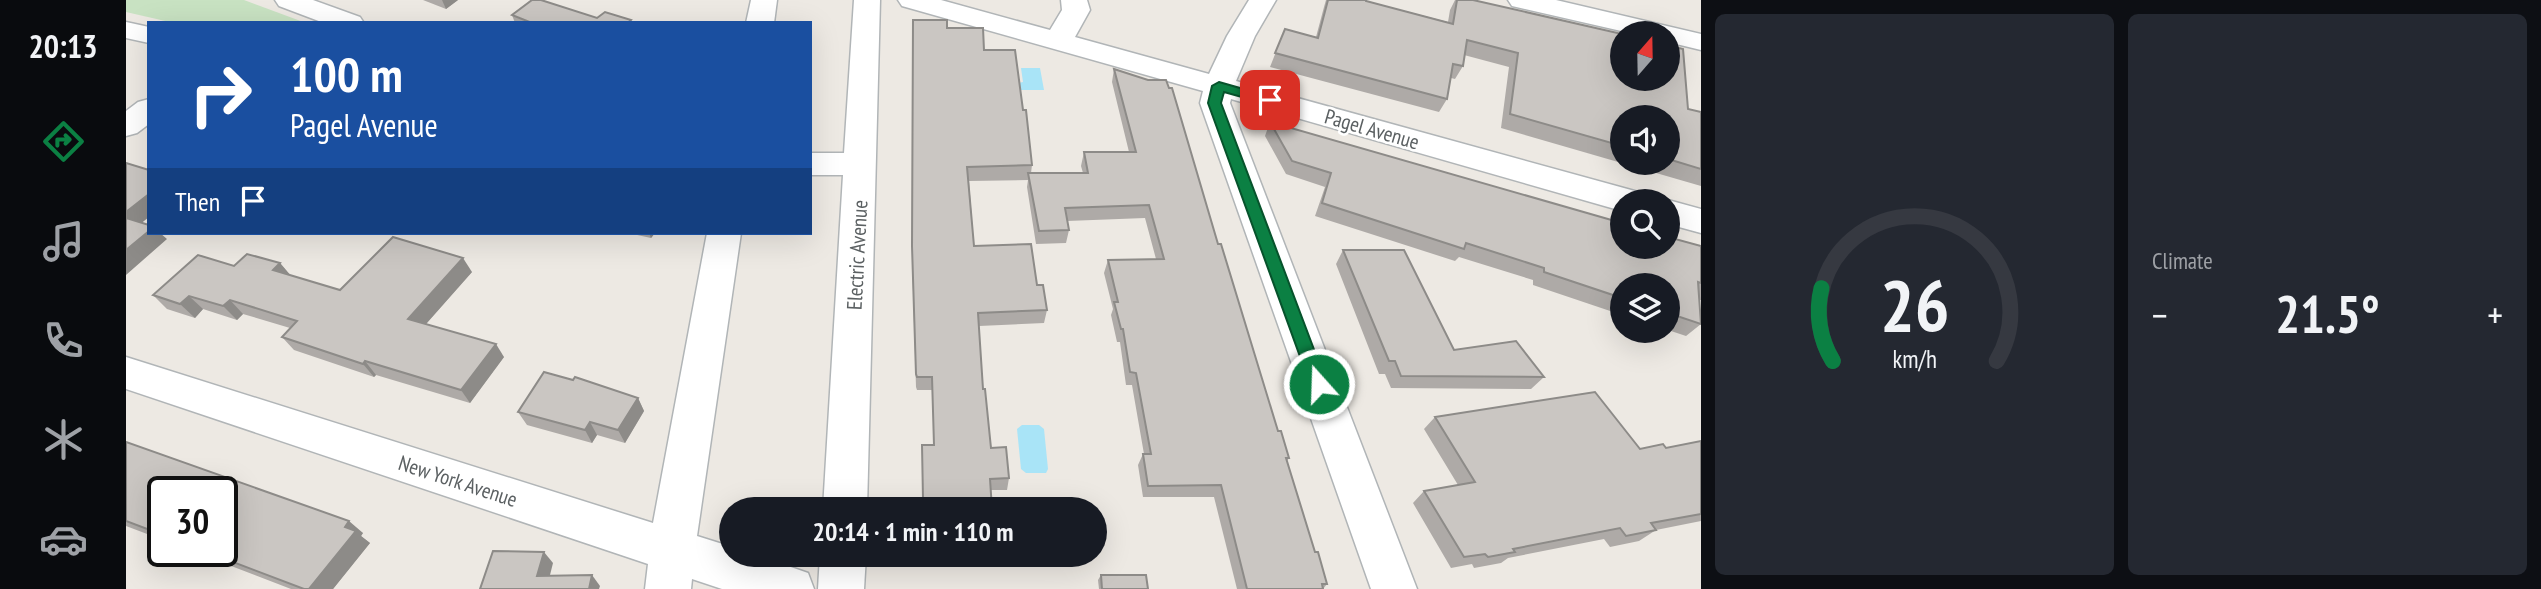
<!DOCTYPE html>
<html lang="en">
<head>
<meta charset="utf-8">
<style>
  body { margin:0; font-family:"PT Sans Narrow",sans-serif; background:#242831; color:#f1f3f6; height:100vh; display:flex; flex-direction:column; font-size:26px; white-space:nowrap }
  * { box-sizing:border-box; margin:0 }
  p { font-size:23px; color:#9ea1a6 }
  .icon { flex:none; width:38px; height:38px; fill:none; stroke:currentColor; stroke-width:2; stroke-linecap:round; stroke-linejoin:round }
  .map { position:relative; flex:1; overflow:hidden }
  .side { display:flex; flex-direction:column; gap:14px; padding:14px; background:#0d0f14; width:840px }
  .side>* { flex:none }
  .hud { position:absolute; left:21px; top:21px; width:665px; height:214px; border-radius:0px; box-shadow:0 7px 28px #0002; background:#1a4fa0; color:#fff; overflow:hidden }
  .needle { width:46px; rotate:20deg }
  .controls { position:absolute; left:1484px; top:21px; display:grid; gap:14px }
  .controls a { display:grid; place-items:center; width:70px; height:70px; border-radius:50%; background:#171b24; box-shadow:0 7px 28px #0002; font-size:35px }
  .speed { position:absolute; left:21px; top:476px; display:flex; gap:14px; font-size:35px; font-weight:700; text-align:center }
  .speed>* { display:grid; place-content:center; width:91px; height:91px; border-radius:50%; background:#171b24; box-shadow:0 7px 28px #0002; line-height:1 }
  .speed .limit { border:4px solid #111; border-radius:10px; background:#fff; color:#111 }
  .pin { position:absolute; display:grid; place-items:center; width:60px; height:60px; color:#fff; margin:-30px; border-radius:14px; box-shadow:0 4px 10px #0006 }
  .me { position:absolute; width:77px; margin:-38px; rotate:340deg; stroke-linejoin:round; filter:drop-shadow(0 0 5px #0008) }
  .turn { display:flex; align-items:center; gap:24px; height:147px; padding:0 28px; font-size:32px }
  .turn .icon { width:91px; height:91px; stroke-width:2.5 }
  .turn b { display:block; font-size:49px; line-height:60px }
  .then { display:flex; align-items:center; height:66px; padding:0 28px; background:#0003; gap:14px; font-size:26px }
  .big { font-size:52px; font-weight:700; line-height:1.1 }
  .side .tile { flex:1; display:flex; flex-direction:column; justify-content:center; gap:10px; min-width:0; padding:0 24px; border-radius:10px; background:#242831 }
  .side .dial { align-items:center; gap:0 }
  .dial svg { height:182px; overflow:visible; fill:none; stroke:#363941; stroke-width:7; stroke-linecap:round; text-anchor:middle }
  .dial text { fill:#f1f3f6; stroke:none }
  .heat { display:flex; justify-content:space-between; align-items:center; font-size:38px; direction:ltr }
  .side .tiles { flex:1; display:grid; gap:14px; grid-template-columns:repeat(2,1fr) }
  .trip { position:absolute; left:593px; top:497px; width:388px; height:70px; border-radius:35px; background:#171b24; box-shadow:0 7px 28px #0002; font-weight:700; line-height:70px; text-align:center }
  main { display:flex; flex:1; min-height:0 }
  .dock { display:flex; flex-direction:column; width:126px; justify-content:space-around; align-items:center; background:#090b0e; color:#9ea1a6 }
  .dock .icon { width:49px; height:49px }
  .dock .selected { color:#0b8043 }
  .dock b { font-size:32px; color:#f1f3f6 }
  .map>svg:first-child { display:block }
</style>
</head>
<body>
<main>
<nav class="dock">
<b>20:13</b>
<svg class="icon selected" aria-label="directions" viewBox="0 0 24 24"><path d="M12 3l9 9-9 9-9-9zM9 14v-3h6M13 9l2 2-2 2"/></svg>
<svg class="icon" aria-label="music" viewBox="0 0 24 24"><path d="M9 18V5l10-2v13"/><circle cx="6" cy="18" r="3"/><circle cx="16" cy="16" r="3"/></svg>
<svg class="icon" aria-label="phone" viewBox="0 0 24 24"><path d="M5 4h4l2 5-3 2q2 4 5 5l2-3 5 2v4C11 20 4 13 5 4z"/></svg>
<svg class="icon" aria-label="climate" viewBox="0 0 24 24"><path d="M12 3v18M4 7l16 10M4 17L20 7"/></svg>
<svg class="icon" aria-label="car" viewBox="0 0 24 24"><path d="M5 17H2v-5l4-1 3-4h7l3 4 3 1v5h-3M9 17h6M6 11h13"/><circle cx="7" cy="17" r="2"/><circle cx="17" cy="17" r="2"/></svg>
</nav>
<div class="map">
<svg width="1575" height="589" viewBox="0 0 1575 589">
  <rect width="100%" height="100%" fill="#ede9e3"/>
  <path fill="#c8e2c2" d="M0,0H118L180,23H48L0,12Z"/>
  <g fill="#a9e4f7">
    <path d="M895,68H914L918,90H893L892,83L897,82Z"/>
    <path d="M896,425H913L918,429L922,469L920,473H900L895,469L891,429Z"/>
  </g>
  <g fill="none" stroke-linecap="round" stroke-linejoin="round">
    <defs>
      <g id="minor">
        <path d="M149,0H187L234,17L238,23H198L153,6Z"/>
        <path d="M625,0H651L648,23H620Z"/>
        <path d="M728,0H754L741,509H697L717,175H684V153H718Z"/>
        <path d="M772,0H815L924,30L936,10L935,0H961L964,10L949,37L1083,74L1101,36L1123,0H1150L1129,36L1110,81L1516,193L1521,201H1496V211L1105,99L1104,103L1291,589H1245L1074,103L1077,91L776,6Z"/>
        <path d="M1382,0H1430L1575,34V50L1542,42V33H1504L1386,6Z"/>
        <path d="M0,22L23,27V43L0,38Z"/>
        <path d="M23,99V124L11,133L0,136V111L12,102Z"/>
        <path d="M1542,200L1575,209V233L1542,224V201H1537Z"/>
        <path d="M581,233H615L571,536L606,547V555H630L682,573L688,589H596L566,579L565,589H519L522,564L0,389V357L527,523Z"/>
        <path d="M694,555H740L738,589H692Z"/>
      </g>
    </defs>
    <use href="#minor" stroke="#b1b5b7" stroke-width="3"/>
    <use href="#minor" fill="#fff" fill-rule="evenodd"/>
  </g>
  <g fill="#aeaaa7" fill-rule="evenodd">
    <path d="M297,0H332L320,9Z"/>
    <path d="M1200,0H1240V1L1322,22L1324,10L1329,0H1347L1562,109L1575,112V186L1375,128L1383,67L1338,55L1337,66L1329,79L1325,78L1321,99L1313,112L1144,67L1159,29L1190,37L1198,7ZM1496,117H1542V163H1496Z"/>
    <path d="M386,15L471,18L506,23H389Z"/>
    <path d="M821,28L858,50L897,110L906,165L905,173H957L955,166L958,152H1003L986,82L988,69L1092,244L1152,431L1163,458L1161,461L1189,552L1201,584L1197,589H1111L1088,497H1017L1012,465L1017,454H1018L1006,385H1000L994,342H991L985,315L987,309L978,273L982,260L1030,259L1019,218L941,221L943,230L940,243L910,244L901,187L902,180L843,181L848,246L911,285L921,310L918,323L853,326L857,389L865,448L883,478L881,490H864L866,509H788V499H796L808,445L806,390H791L790,387L786,260Z"/>
    <path d="M1144,122L1575,246V300H1573L1575,324L1560,336L1542,330V285H1496V315L1407,285V280L1333,257L1329,261L1189,216L1199,187L1160,174L1139,136Z"/>
    <path d="M502,233H529L525,238Z"/>
    <path d="M1217,250L1328,350L1418,377L1405,389L1265,388L1259,374H1253L1210,264Z"/>
    <path d="M154,263L164,275L214,290L346,272L300,324L378,357L344,403L250,375L248,377L168,350L156,337L164,328L117,314L111,320L77,309L69,318L41,309L27,295Z"/>
    <path d="M512,398L518,411L499,443L471,435L466,443L401,425L392,412Z"/>
    <path d="M1309,417L1514,449L1540,448L1575,441V521L1530,530L1513,541L1484,547L1478,539L1382,558L1375,563L1348,568L1346,564L1325,568L1287,503L1298,491L1332,485L1298,429Z"/>
    <path d="M0,442L237,533L235,536L244,543L207,589H165L66,551H96L37,492V540L0,526Z"/>
    <path d="M792,555H867L866,559L792,560Z"/>
    <path d="M975,575L1022,589H973L972,580Z"/>
  </g>
  <g fill="#8d8b88">
    <path d="M316,0H332L320,9Z"/>
    <path d="M23,194V217L8,229L0,222V212Z"/>
    <path d="M23,231V233H34L41,239L0,275V250Z"/>
    <path d="M523,233H529L525,238Z"/>
    <path d="M337,258L346,272L292,333L282,319Z"/>
    <path d="M154,263L166,277L147,270Z"/>
    <path d="M63,296L77,309L69,318L54,304Z"/>
    <path d="M104,300L117,314L111,320L97,306Z"/>
    <path d="M370,344L378,357L344,403L335,390Z"/>
    <path d="M239,361L250,375L248,377L237,364Z"/>
    <path d="M512,398L518,411L499,443L492,430Z"/>
    <path d="M464,422L471,435L466,443L459,430Z"/>
    <path d="M223,521L237,533L235,536L244,543L207,589H183Z"/>
    <path d="M418,552L427,563L421,587L411,576Z"/>
    <path d="M466,575L474,586L473,589H463Z"/>
  </g>
  <g fill="#cac6c2" stroke="#8d8b88" stroke-width="2">
    <path d="M406,0H415L471,18L479,12L505,20L502,23H406L386,15Z"/>
    <path d="M1202,0H1240V1L1327,24L1331,0H1347L1496,34V79H1542V45L1557,49L1562,109L1575,112V169L1542,159V117H1496V146L1384,114L1392,53L1341,40L1337,66L1327,64L1321,99L1149,53L1159,29L1192,38Z"/>
    <path d="M787,20H821V28H857L858,50H889L897,110H900L906,165L841,167L848,246L905,244L911,285H917L921,310L852,313L857,389H859L865,448L880,447L883,478L864,479L866,509H789L788,499H797L796,445H808L806,377H791L790,374L786,246Z"/>
    <path d="M988,69L1022,80H1040L1043,88H1046L1092,244H1095L1152,431H1155L1163,458H1160L1189,552H1192L1201,584H1196L1197,589H1121L1095,485L1022,486L1017,454H1025L1010,373L1004,372L997,329H995L988,302H992L982,260L1038,259L1023,205L939,208L943,230L913,231L902,173H962L958,152H1010Z"/>
    <path d="M1144,122L1496,223V247H1542V237L1575,246V283L1572,282L1575,324L1542,313V285H1496V298L1418,272V268L1340,243L1338,249L1196,203L1205,173L1166,161Z"/>
    <path d="M0,163L23,170V194L0,212Z"/>
    <path d="M0,218L23,225V231L0,250Z"/>
    <path d="M267,237L337,258L282,319L370,344L335,390L239,361L237,364L156,337L171,321L104,300L97,306L63,296L54,304L27,295L72,255L108,266L121,254L154,263L147,270L214,290Z"/>
    <path d="M1217,250H1278L1328,350L1390,341L1418,377L1275,376L1269,361H1263Z"/>
    <path d="M418,372L447,380L449,377L512,398L492,430L464,422L459,430L392,412Z"/>
    <path d="M1469,392L1514,449L1537,444L1540,448L1575,441V514L1525,523L1530,530L1500,536L1494,528L1387,549L1389,552L1362,557L1359,554L1338,557L1298,491L1349,482L1309,417Z"/>
    <path d="M0,442L223,521L219,527L230,531L183,589H178L78,551H96V492H37V535L0,521Z"/>
    <path d="M367,551L418,552L411,576L466,575L463,589H354Z"/>
    <path d="M975,575H1020L1022,589H976Z"/>
  </g>
  <path fill="#0b8043" stroke="#07532c" stroke-width="2" d="M1093,82L1149,98L1151,100L1144,105L1098,92L1095,103L1201,384L1199,390L1193,392L1187,390L1184,384L1082,103L1086,86Z"/>
  <g text-anchor="middle" dominant-baseline="central" stroke-width="5" stroke-linejoin="round" paint-order="stroke">
    <g font-size="21" fill="#5b6062" stroke="#fff">
      <text transform="translate(1246 129) rotate(16)">Pagel Avenue</text>
      <text transform="translate(731 255) rotate(-87)">Electric Avenue</text>
      <text transform="translate(332 481) rotate(18)">New York Avenue</text>
    </g>
  </g>
</svg>
<div class="controls">
<a><svg class="needle" viewBox="-14 -14 28 28"><path d="M0-13l5 13h-10z" fill="#e53935"/><path d="M0 13l5-13h-10z" fill="#9ea1a6"/></svg></a>
<a><svg class="icon" aria-label="sound" viewBox="0 0 24 24"><path d="M4 9h4l5-4v14l-5-4H4zM17 9q2 3 0 6"/></svg></a>
<a><svg class="icon" aria-label="search" viewBox="0 0 24 24"><circle cx="10" cy="10" r="6"/><path d="M15 15l6 6"/></svg></a>
<a><svg class="icon" aria-label="layers" viewBox="0 0 24 24"><path d="M12 4l9 5-9 5-9-5zM3 14l9 5 9-5"/></svg></a>
</div>
<div class="speed"><div class="limit">30</div></div>
<div class="pin" style="left:1144px;top:100px;background:#d93025"><svg class="icon" aria-label="arrive" viewBox="0 0 24 24"><path d="M6 21V4h12l-3 4 3 4H6"/></svg></div>
<svg class="me" style="left:1193px;top:384px" viewBox="-20 -20 40 40"><circle r="17" fill="#0b8043" stroke="#fff" stroke-width="3"/><path d="M0-11L8 9 0 5-8 9z" fill="#fff"/></svg>
<div class="trip">20:14 · 1 min · 110 m</div>
<div class="hud">
<div class="turn"><svg class="icon" aria-label="right" viewBox="0 0 24 24"><path d="M7 20v-9h11M14 6l5 5-5 5"/></svg><div><b>100 m</b>Pagel Avenue</div></div>
<div class="then">Then<svg class="icon" aria-label="arrive" viewBox="0 0 24 24"><path d="M6 21V4h12l-3 4 3 4H6"/></svg></div>
</div>
</div>
<section class="side">
<div class="tiles">
<div class="tile dial"><svg viewBox="0 0 100 80">
<path d="M14 69A42 42 0 1 1 86 69"/>
<path d="M14 69A42 42 0 0 1 9 37" stroke="#0b8043"/>
<text x="50" y="56" font-size="32" font-weight="700">26</text>
<text x="50" y="72" font-size="11">km/h</text>
</svg></div>
<div class="tile"><p>Climate</p>
<div class="heat"><a>−</a><b class="big">21.5°</b><a>+</a></div>
</div>
</div>
</section>
</main>
</body>
</html>
